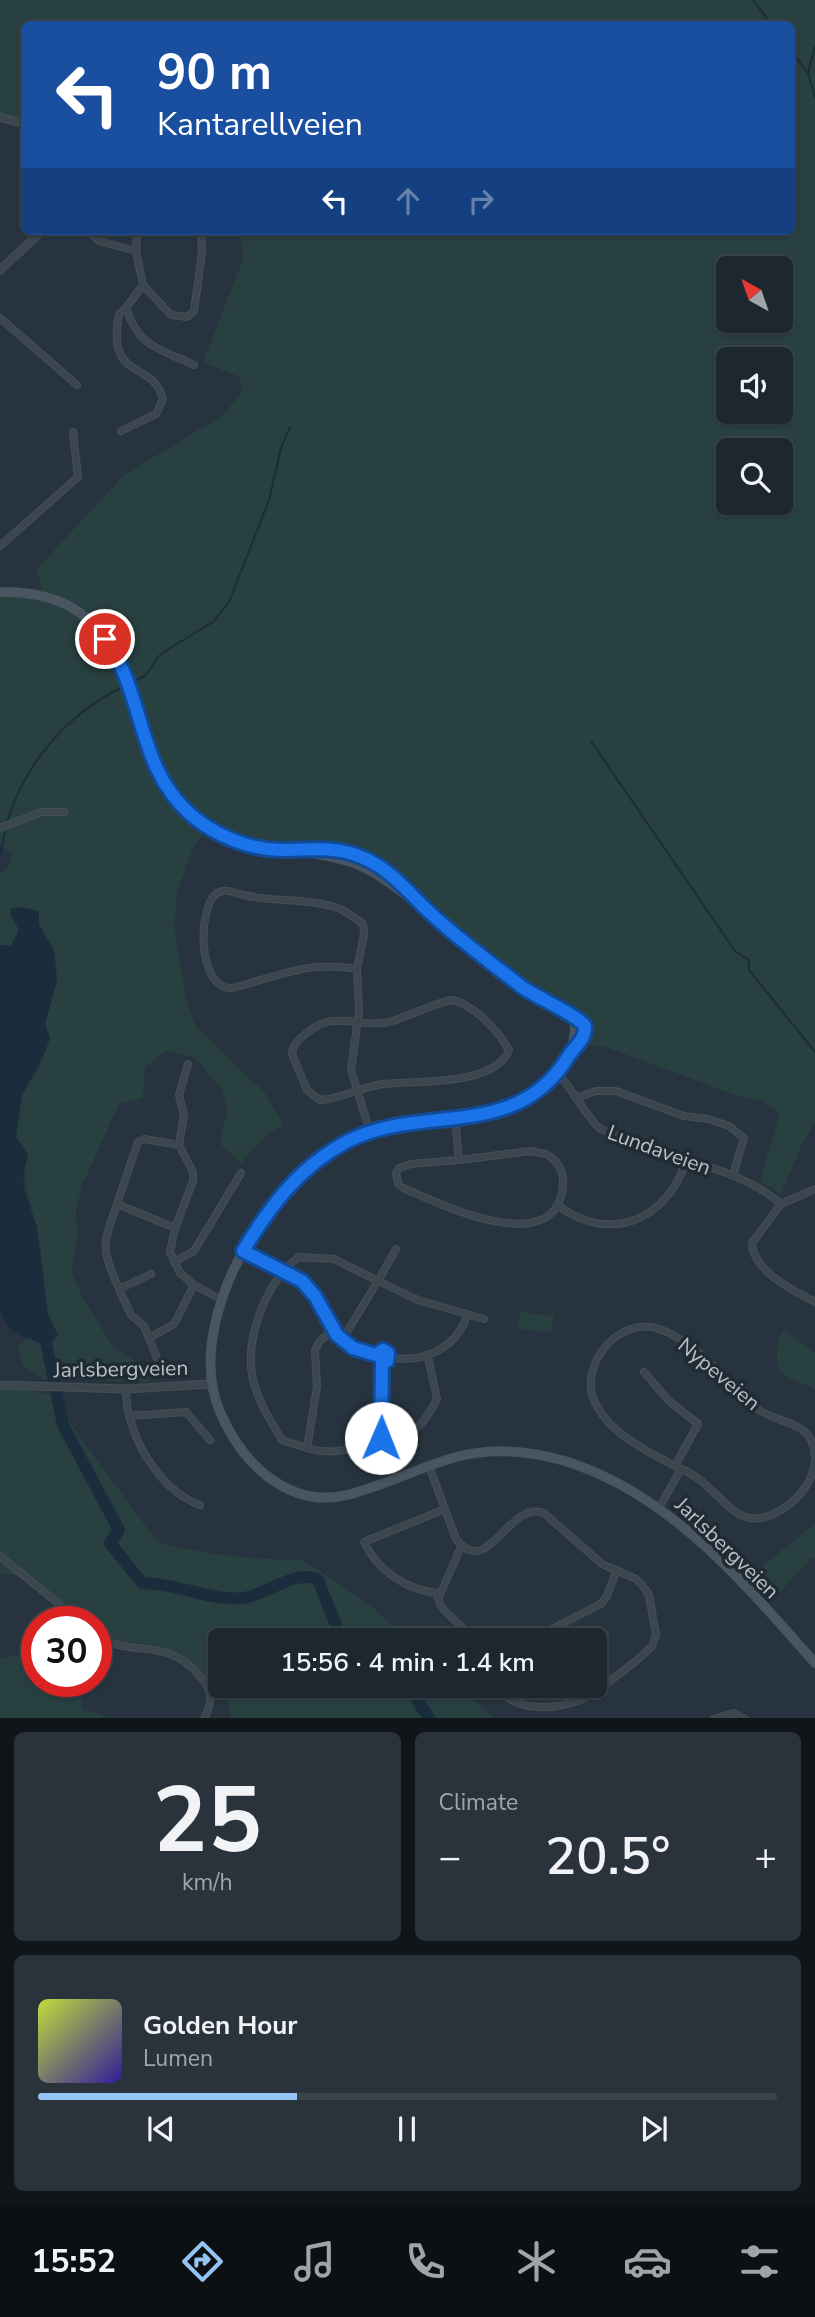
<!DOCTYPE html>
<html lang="en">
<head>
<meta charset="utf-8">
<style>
  body { margin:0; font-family:"Nunito Sans",sans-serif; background:#2a333b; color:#f1f3f6; height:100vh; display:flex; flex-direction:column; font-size:26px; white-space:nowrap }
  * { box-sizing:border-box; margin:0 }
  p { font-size:23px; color:#a0a5aa }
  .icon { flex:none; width:38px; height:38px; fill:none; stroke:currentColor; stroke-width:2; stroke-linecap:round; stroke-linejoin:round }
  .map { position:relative; height:1718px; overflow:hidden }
  .drawer { display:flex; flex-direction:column; gap:14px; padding:14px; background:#10151a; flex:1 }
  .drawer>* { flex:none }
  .guide { position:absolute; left:21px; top:21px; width:774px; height:214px; border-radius:10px; box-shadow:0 2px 5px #0004,0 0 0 2px #3b444b; background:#1a4fa0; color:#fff; overflow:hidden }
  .needle { width:46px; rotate:320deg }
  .buttons { position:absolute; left:716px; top:256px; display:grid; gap:14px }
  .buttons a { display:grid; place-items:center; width:77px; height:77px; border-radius:10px; background:#1d272f; box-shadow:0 2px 5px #0004,0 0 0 2px #3b444b; font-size:35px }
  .speed { position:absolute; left:21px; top:1606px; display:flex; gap:14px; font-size:35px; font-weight:700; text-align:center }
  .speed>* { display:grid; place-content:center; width:91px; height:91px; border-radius:50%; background:#1d272f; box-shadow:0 2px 5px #0004,0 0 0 2px #3b444b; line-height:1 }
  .speed .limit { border:10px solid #d22; background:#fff; color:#111 }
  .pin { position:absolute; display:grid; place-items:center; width:60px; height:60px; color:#fff; margin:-30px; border:4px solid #fff; border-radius:50%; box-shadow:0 2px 7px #0007 }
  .me { position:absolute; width:77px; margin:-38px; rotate:1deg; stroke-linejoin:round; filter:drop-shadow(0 0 5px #0008) }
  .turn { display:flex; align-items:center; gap:24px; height:147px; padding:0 21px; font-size:32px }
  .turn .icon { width:91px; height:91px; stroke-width:2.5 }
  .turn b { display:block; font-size:49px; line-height:60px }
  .lanes { display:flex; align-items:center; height:66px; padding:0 21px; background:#0003; justify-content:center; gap:35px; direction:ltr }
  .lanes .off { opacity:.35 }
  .big { font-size:52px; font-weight:600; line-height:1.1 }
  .drawer .tile { flex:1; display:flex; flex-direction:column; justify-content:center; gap:10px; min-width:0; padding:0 24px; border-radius:10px; background:#2a333b }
  .drawer .dial { align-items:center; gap:0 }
  .dial b { font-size:91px; line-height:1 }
  .song { display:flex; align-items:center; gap:21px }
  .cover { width:84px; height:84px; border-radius:10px; background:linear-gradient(135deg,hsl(70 70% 55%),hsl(250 70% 35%)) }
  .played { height:7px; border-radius:4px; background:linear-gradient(90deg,#94c4f3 35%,#3b444b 35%) }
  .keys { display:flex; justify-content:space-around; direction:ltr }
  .heat { display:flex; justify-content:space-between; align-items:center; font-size:38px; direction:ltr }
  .drawer .tiles { flex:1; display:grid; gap:14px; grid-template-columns:1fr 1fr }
  .tile:last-child { grid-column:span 2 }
  .trip { position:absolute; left:208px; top:1628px; width:399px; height:70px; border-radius:10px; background:#1d272f; box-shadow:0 2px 5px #0004,0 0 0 2px #3b444b; font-weight:600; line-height:70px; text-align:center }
  .tabs { display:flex; height:112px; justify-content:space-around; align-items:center; background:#0c1013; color:#a0a5aa }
  .tabs .icon { width:49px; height:49px }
  .tabs .selected { color:#94c4f3 }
  .tabs b { font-size:32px; color:#f1f3f6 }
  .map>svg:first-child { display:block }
</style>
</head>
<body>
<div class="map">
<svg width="815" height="1719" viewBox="0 0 815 1719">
  <rect width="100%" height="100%" fill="#27343f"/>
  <g fill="#294040" fill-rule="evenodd">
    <path d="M0,0H815V1122L801,1146L781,1194L760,1181L780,1112L762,1101L738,1096L606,1047L584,1045L592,1028L541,1000L379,869L279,850L207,830L193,848L177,893L174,927L187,1003L197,1028L265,1093L284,1125L265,1136L241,1163L222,1146V1130L228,1112L222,1089L194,1057L166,1051L145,1067L143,1098L119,1104L83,1183L76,1209L77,1238L71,1271L83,1298L113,1347L148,1370L151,1382L44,1379L24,1367L17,1348L28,1337L33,1340L55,1325L48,1315C44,1291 43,1268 40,1245C35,1213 19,1187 28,1155L16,1137L22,1095L37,1072L50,1038L45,1025L57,980L54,950L39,925V911L15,919L19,930L11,946L0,945V874L7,869L12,855L0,843V593L42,589L37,569L124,475L222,416L242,392L240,377L203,362L244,257L239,231H791V24H24V120L0,113ZM728,268H780V320H728ZM728,359H780V411H728ZM728,450H780V502H728Z"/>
    <path d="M521,1312L554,1316L551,1333L517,1328Z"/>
    <path d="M784,1330L815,1353V1389C799,1380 776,1380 777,1356C777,1345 778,1338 784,1330Z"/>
    <path d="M0,1387L52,1394L79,1436L156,1540C184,1554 267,1560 299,1560L309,1564L370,1605L408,1640H220V1685H458L494,1718H231L227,1696L154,1645L109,1640L96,1632V1622H82L24,1575L0,1574Z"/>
    <path d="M815,1524V1559L811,1558L778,1594L765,1600L756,1571Z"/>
    <path d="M37,1651V1682H77L83,1709L109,1718H0V1659Z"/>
  </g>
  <path fill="#1a2d3d" d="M18,907L39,911V925L54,950L57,980L45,1024L50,1038L46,1050L22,1095L16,1137L28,1155L23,1174L24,1189L37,1227L48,1315L58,1335L53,1341L40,1343L12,1332L0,1311V945L11,946L19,930L10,915L11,909Z"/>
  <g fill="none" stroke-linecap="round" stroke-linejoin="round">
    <g stroke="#1a2d3d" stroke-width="2">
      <path d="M753,0L771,24"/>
      <path d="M791,51L808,73L815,97"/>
      <path d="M808,72L815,47"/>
      <path d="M131,683L146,675L159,656L170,648L213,622L229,602L269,500L281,448L290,427"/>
      <path d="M591,741L735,951L749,960V970L815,1052"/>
      <path d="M7,822C25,763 68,713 123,687"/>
      <path d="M0,857L6,827"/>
    </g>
    <g stroke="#1a2d3d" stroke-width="12">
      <path d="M46,1342L63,1425L119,1530L110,1543L142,1583C177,1583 218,1604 248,1597C269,1592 298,1569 318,1580L342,1640"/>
      <path d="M429,1685L418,1702L430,1719"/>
    </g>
    <defs>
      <g id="minor">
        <path d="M89,231L99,241L136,251L143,285L126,308C139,348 159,348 194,365"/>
        <path d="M136,251L137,231"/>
        <path d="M143,285L171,315L187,317L194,311L202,252L201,231"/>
        <path d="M0,318L77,385"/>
        <path d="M121,431L156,414L163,399C152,358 106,383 119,314L126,308"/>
        <path d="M0,546L78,477L73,432"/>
        <path d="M0,828L42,812H64"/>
        <path d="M357,969C308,960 279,976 233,988C197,991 197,907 217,893C225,888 235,893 243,895C273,902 305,898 335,907C345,910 354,917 363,924L364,935L357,969L359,1011L351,1070L370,1132"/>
        <path d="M451,1000C473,1003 499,1032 509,1050C493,1087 417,1080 383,1084C361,1087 342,1099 320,1100L307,1090L292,1054C293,1044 299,1039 307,1033C333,1009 360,1029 389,1022C410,1016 430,1005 451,1000Z"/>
        <path d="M188,1064L179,1095L184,1115L179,1145L193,1172V1181L175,1228L170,1252L180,1273L194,1285L222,1300"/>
        <path d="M557,1073C574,1090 582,1111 599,1128C651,1153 741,1167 781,1204"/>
        <path d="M579,1097L596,1091H616L684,1116L708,1119L729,1126L744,1138L733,1175"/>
        <path d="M455,1118L459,1160L411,1164L399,1168L396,1173L398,1184L403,1188C438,1203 557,1262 563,1185C564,1171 558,1161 546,1154L531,1151L459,1160"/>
        <path d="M815,1189L781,1204L752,1243C753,1271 792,1290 815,1302"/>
        <path d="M117,1204L138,1142L144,1139L179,1145"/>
        <path d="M557,1205C609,1244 667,1221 686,1161"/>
        <path d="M243,1251C262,1262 290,1270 306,1285C337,1316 323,1340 376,1355"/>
        <path d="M174,1262L194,1251L241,1173"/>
        <path d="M151,1274L119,1289L131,1315L144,1326L149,1338L174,1324L194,1285"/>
        <path d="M119,1289C101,1247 102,1247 117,1204L175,1228"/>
        <path d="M149,1338L159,1363"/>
        <circle cx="382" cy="1357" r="6"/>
        <path d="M389,1357C421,1364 457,1349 467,1315"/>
        <path d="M382,1363L381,1438C415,1432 421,1430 437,1399L428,1357"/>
        <path d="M644,1372L669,1401L698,1424L675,1466L681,1469L659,1508"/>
        <path d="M126,1389C126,1433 157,1489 200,1505"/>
        <path d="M129,1416L186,1412L210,1440"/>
        <path d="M381,1438C359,1449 331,1456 307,1448L317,1387L315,1351L319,1342L330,1332L345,1335L378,1281L418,1300L484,1319"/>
        <path d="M307,1448L282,1440C271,1422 258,1401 253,1380C244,1339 266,1281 299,1257L334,1259L378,1281L396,1249"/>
        <path d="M429,1466L456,1539C488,1581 509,1499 544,1513L602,1564L636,1579L643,1586L649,1595L656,1635L652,1646C640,1659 593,1696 577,1701C551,1710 512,1712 497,1685"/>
        <path d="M675,1466C646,1451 607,1432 594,1400C579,1363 621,1315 659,1329C702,1344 723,1383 758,1409C780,1425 812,1420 815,1455"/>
        <path d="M681,1469C725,1486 734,1544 787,1506C802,1495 813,1480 815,1461"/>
        <path d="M461,1547L438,1599L442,1608L475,1640"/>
        <path d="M0,1556L81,1622"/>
        <path d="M438,1593C406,1590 378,1571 364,1542L445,1509"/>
        <path d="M96,1635C130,1659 164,1635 199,1675C213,1690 213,1700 204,1719"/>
        <path d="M508,1640L538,1636L601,1604L607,1596L616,1572"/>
        <path d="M714,1719L734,1713L745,1719"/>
      </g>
      <g id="tertiary">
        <path d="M0,117L24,124"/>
        <path d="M0,270L42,231"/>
        <path d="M0,1385L126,1389L211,1384"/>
      </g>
      <g id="secondary">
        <path d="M0,592C159,589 105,750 199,821C245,855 300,845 351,862C372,869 388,882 406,895C450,927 489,966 535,996C549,1005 575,1013 585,1026C585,1038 577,1044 570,1054C509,1143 441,1103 357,1137C308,1157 276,1198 249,1241C220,1289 197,1358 220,1412C242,1463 288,1509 347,1495C386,1485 422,1466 460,1456C495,1448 531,1451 565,1461C671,1494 744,1583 815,1663"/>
        <path d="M299,849C343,845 385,861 414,895"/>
        <path d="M572,1050L575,1031L574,1018"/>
      </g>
    </defs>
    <use href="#minor" stroke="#454f58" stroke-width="8"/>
    <use href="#tertiary" stroke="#454f58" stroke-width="9"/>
    <use href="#secondary" stroke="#454f58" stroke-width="10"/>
    <use href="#minor" stroke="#3b464f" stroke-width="6"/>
    <use href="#tertiary" stroke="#3b464f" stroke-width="7"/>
    <use href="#secondary" stroke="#495662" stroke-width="9"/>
  </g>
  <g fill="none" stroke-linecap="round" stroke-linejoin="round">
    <defs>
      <path id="route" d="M105,639C145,693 136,766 190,814C214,835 249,850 282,850C308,850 331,846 356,855C385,865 402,885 423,906C452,935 489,961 522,987C536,997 577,1015 585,1026C586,1039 575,1046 568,1057C516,1142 423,1103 348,1141C300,1166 270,1206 243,1251L302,1281L315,1296L337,1335L353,1348L376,1355L383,1350L388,1353L387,1361L382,1363L381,1438"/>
    </defs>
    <use href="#route" stroke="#114b97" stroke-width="18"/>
    <use href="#route" stroke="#1a73e8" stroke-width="12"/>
  </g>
  <g text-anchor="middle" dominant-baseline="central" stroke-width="7" stroke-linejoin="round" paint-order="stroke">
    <g font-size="21" fill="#b8c1ca" stroke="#202b34">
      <text transform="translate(659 1150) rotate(20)">Lundaveien</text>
      <text transform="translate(121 1369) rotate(-1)">Jarlsbergveien</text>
      <text transform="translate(719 1374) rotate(40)">Nypeveien</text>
      <text transform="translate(727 1548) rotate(44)">Jarlsbergveien</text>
    </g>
  </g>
</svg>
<div class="buttons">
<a><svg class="needle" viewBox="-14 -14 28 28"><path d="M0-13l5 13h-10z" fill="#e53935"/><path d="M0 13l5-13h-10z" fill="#a0a5aa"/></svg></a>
<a><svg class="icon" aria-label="sound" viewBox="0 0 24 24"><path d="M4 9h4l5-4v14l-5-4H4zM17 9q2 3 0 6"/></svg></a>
<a><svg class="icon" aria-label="search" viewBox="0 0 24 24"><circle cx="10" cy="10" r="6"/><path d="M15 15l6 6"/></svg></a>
</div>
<div class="speed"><div class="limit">30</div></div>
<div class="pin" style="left:105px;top:639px;background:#d93025"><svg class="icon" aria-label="arrive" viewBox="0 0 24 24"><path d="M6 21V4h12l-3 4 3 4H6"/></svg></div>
<svg class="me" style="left:381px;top:1438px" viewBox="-20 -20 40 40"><circle r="19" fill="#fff"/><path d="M0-13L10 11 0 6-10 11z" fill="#1a73e8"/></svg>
<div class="trip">15:56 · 4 min · 1.4 km</div>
<div class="guide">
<div class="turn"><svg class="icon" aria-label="left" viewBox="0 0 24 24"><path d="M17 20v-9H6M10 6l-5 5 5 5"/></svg><div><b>90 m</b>Kantarellveien</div></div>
<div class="lanes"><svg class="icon" aria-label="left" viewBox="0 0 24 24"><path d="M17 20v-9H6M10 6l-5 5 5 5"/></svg><svg class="icon off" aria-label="ahead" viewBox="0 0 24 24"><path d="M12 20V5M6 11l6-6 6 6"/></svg><svg class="icon off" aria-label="right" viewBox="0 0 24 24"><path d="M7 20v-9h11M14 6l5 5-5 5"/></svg></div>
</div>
</div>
<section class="drawer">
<div class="tiles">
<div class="tile dial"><b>25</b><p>km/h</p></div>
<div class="tile"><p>Climate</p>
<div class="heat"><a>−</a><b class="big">20.5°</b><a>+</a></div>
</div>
<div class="tile">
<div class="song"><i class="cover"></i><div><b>Golden Hour</b><p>Lumen</p></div></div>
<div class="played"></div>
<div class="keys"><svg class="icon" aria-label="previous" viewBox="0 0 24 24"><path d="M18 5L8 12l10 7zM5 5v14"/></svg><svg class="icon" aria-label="pause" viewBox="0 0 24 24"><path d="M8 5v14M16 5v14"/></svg><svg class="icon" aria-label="next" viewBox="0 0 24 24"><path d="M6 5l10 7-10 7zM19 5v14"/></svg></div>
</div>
</div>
</section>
<nav class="tabs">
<b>15:52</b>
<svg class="icon selected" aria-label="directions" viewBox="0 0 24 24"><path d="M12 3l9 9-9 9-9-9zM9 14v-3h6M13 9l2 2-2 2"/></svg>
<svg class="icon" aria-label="music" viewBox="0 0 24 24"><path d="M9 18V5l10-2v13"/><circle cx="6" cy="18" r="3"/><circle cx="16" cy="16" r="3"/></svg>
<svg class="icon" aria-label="phone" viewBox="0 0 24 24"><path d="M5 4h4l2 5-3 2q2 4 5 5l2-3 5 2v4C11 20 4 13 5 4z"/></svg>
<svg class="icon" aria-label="climate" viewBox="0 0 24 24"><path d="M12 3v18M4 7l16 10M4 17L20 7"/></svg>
<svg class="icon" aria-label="car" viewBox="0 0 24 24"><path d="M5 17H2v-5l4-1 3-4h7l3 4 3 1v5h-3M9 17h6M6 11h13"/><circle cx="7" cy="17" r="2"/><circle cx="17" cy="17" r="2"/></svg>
<svg class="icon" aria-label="filters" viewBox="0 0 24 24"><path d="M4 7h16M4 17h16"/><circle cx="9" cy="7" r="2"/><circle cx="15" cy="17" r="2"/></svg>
</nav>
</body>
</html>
